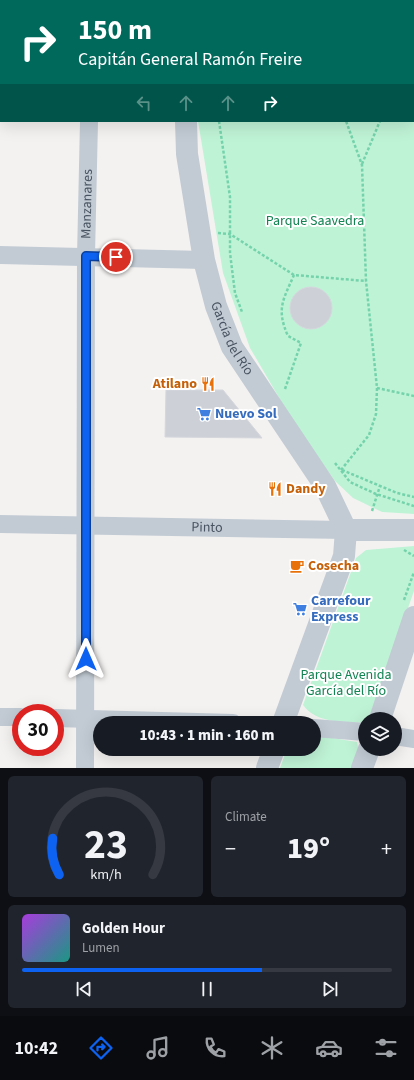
<!DOCTYPE html>
<html lang="en">
<head>
<meta charset="utf-8">
<style>
  body { margin:0; font-family:"Source Sans 3",sans-serif; background:#20242c; color:#f1f3f6; height:100vh; display:flex; flex-direction:column; font-size:15px; white-space:nowrap }
  * { box-sizing:border-box; margin:0 }
  p { font-size:13px; color:#9ea1a6 }
  .icon { flex:none; width:22px; height:22px; fill:none; stroke:currentColor; stroke-width:2; stroke-linecap:round; stroke-linejoin:round }
  .map { position:relative; height:768px; overflow:hidden }
  .panel { display:flex; flex-direction:column; gap:8px; padding:8px; background:#0d0f14; flex:1 }
  .panel>* { flex:none }
  .banner { position:absolute; left:0px; top:0px; width:414px; height:122px; box-shadow:0 4px 16px #0002; background:#00695c; color:#fff; overflow:hidden }
  .fabs { position:absolute; left:358px; top:712px; display:grid; gap:8px }
  .fabs a { display:grid; place-items:center; width:44px; height:44px; border-radius:50%; background:#171b24; box-shadow:0 4px 16px #0002; font-size:20px }
  .speed { position:absolute; left:12px; top:704px; display:flex; gap:8px; font-size:20px; font-weight:700; text-align:center }
  .speed>* { display:grid; place-content:center; width:52px; height:52px; border-radius:50%; background:#171b24; box-shadow:0 4px 16px #0002; line-height:1 }
  .speed .limit { border:6px solid #d22; background:#fff; color:#111 }
  .pin { position:absolute; display:grid; place-items:center; width:34px; height:34px; color:#fff; margin:-17px; border:2px solid #fff; border-radius:50%; box-shadow:0 1px 4px #0007 }
  .me { position:absolute; width:44px; margin:-22px; rotate:0deg; stroke-linejoin:round; filter:drop-shadow(0 0 3px #0008) }
  .turn { display:flex; align-items:center; gap:14px; height:84px; padding:0 12px; font-size:18px }
  .turn .icon { width:52px; height:52px; stroke-width:2.5 }
  .turn b { display:block; font-size:28px; line-height:34px }
  .lanes { display:flex; align-items:center; height:38px; padding:0 12px; background:#0003; justify-content:center; gap:20px; direction:ltr }
  .lanes .off { opacity:.35 }
  .big { font-size:30px; font-weight:800; line-height:1.1 }
  .panel .tile { flex:1; display:flex; flex-direction:column; justify-content:center; gap:6px; min-width:0; padding:0 14px; border-radius:6px; background:#20242c }
  .panel .dial { align-items:center; gap:0 }
  .dial svg { height:104px; overflow:visible; fill:none; stroke:#363941; stroke-width:7; stroke-linecap:round; text-anchor:middle }
  .dial text { fill:#f1f3f6; stroke:none }
  .song { display:flex; align-items:center; gap:12px }
  .cover { width:48px; height:48px; border-radius:6px; background:linear-gradient(135deg,hsl(280 70% 55%),hsl(170 70% 35%)) }
  .played { height:4px; border-radius:2px; background:linear-gradient(90deg,#0e62f1 65%,#363941 65%) }
  .keys { display:flex; justify-content:space-around; direction:ltr }
  .heat { display:flex; justify-content:space-between; align-items:center; font-size:22px; direction:ltr }
  .panel .tiles { flex:1; display:grid; gap:8px; grid-template-columns:1fr 1fr }
  .tile:last-child { grid-column:span 2 }
  .trip { position:absolute; left:93px; top:716px; width:228px; height:40px; border-radius:20px; background:#171b24; box-shadow:0 4px 16px #0002; font-weight:800; line-height:40px; text-align:center }
  .dock { display:flex; height:64px; justify-content:space-around; align-items:center; background:#090b0e; color:#9ea1a6 }
  .dock .icon { width:28px; height:28px }
  .dock .selected { color:#0e62f1 }
  .dock b { font-size:18px; color:#f1f3f6 }
  .map>svg:first-child { display:block }
</style>
</head>
<body>
<div class="map">
<svg width="414" height="768" viewBox="0 0 414 768">
  <rect width="100%" height="100%" fill="#f4f2f1"/>
  <g fill="#bff3d6">
    <path d="M191,0H414V514L382,512L353,498L335,481L295,425L250,348L223,273L198,121H413V1Z"/>
    <path d="M414,546V591L369,718L365,719L364,723C342,721 317,724 303,705L356,558L366,550Z"/>
    <path d="M314,735L357,742L359,752L353,768H280L287,749H314Z"/>
  </g>
  <g fill="#cdd0d7" stroke="#d5d7dd">
    <circle cx="311" cy="308" r="21"/>
    <path d="M166,390H223L262,438L165,437Z"/>
  </g>
  <g fill="none" stroke-linecap="round" stroke-linejoin="round">
    <g stroke="#74d3ab" stroke-width="2.5" stroke-dasharray="3 2" stroke-linecap="butt">
      <path d="M300,0L301,1"/>
      <path d="M212,1V0"/>
      <path d="M413,47H414"/>
      <path d="M219,121L230,197V253L235,293L242,312"/>
      <path d="M362,164L380,121"/>
      <path d="M218,233L230,234L294,275L366,281"/>
      <path d="M377,388L414,396"/>
      <path d="M285,389L301,343L288,336C276,309 283,300 294,275"/>
      <path d="M335,463L350,482L376,494L414,506"/>
      <path d="M341,470L369,435L376,414L377,388L366,281L362,165L346,121"/>
      <path d="M342,470L397,493L414,497"/>
      <path d="M372,511L380,486"/>
      <path d="M404,550L414,556"/>
      <path d="M404,600L414,572"/>
    </g>
    <g stroke="#c2cbd4" stroke-width="18">
      <path d="M92,1V0"/>
      <path d="M0,255L204,260"/>
      <path id="s1" d="M0,524L346,530"/>
      <path d="M0,717H21"/>
      <path d="M55,718L233,723"/>
      <path d="M314,728L365,732"/>
      <path d="M395,736L414,739"/>
      <path id="s2" d="M85,768L86,256L89,121"/>
    </g>
    <g stroke="#c2cbd4" stroke-width="22">
      <path d="M181,0V1"/>
      <path id="s3" d="M186,121L187,154L196,210L204,260L216,306L232,347L325,486L346,530"/>
      <path d="M346,530H414"/>
      <path d="M380,719L414,617"/>
      <path d="M283,723L344,556L346,530"/>
      <path d="M267,768L274,749"/>
      <path d="M362,768L369,749"/>
    </g>
  </g>
  <g fill="none" stroke-linecap="round" stroke-linejoin="round">
    <defs>
      <path id="route" d="M86,659V256L116,257"/>
    </defs>
    <use href="#route" stroke="#09409d" stroke-width="10"/>
    <use href="#route" stroke="#0e62f1" stroke-width="7"/>
  </g>
  <defs>
    <symbol id="restaurant-bare" viewBox="-9 -9 18 18"><path d="M-5-6h1v4h1v-4h1v4h1v-4h1v5L-1.5 .5V6h-2V.5L-5-1ZM5-6V6H3V1.5H1.5Q1.5-4 5-6Z" fill="#e8710a" stroke="#fff" stroke-width="2.5" paint-order="stroke"/></symbol>
    <symbol id="supermarket-bare" viewBox="-9 -9 18 18"><path d="M-6-5.5h2.5l.6 2H6L4.5 2H-2.5L-4.4-4H-6ZM-1.5 3.2a1.3 1.3 0 1 0 .1 0ZM3 3.2a1.3 1.3 0 1 0 .1 0Z" fill="#3f7fe0" stroke="#fff" stroke-width="2.5" paint-order="stroke"/></symbol>
    <symbol id="cafe-bare" viewBox="-9 -9 18 18"><path d="M-5.5-4.5H6V0H3Q3 3.5 0 3.5H-2.5Q-5.5 3.5-5.5 0ZM3-3.2v2h1.7v-2ZM-6 4.5H4V6H-6Z" fill="#e8710a" stroke="#fff" stroke-width="2.5" paint-order="stroke"/></symbol>
  </defs>
  <g fill-rule="evenodd">
    <use href="#restaurant-bare" x="198" y="374" width="20" height="20"/>
    <use href="#supermarket-bare" x="194" y="404" width="20" height="20"/>
    <use href="#restaurant-bare" x="265" y="479" width="20" height="20"/>
    <use href="#cafe-bare" x="287" y="556" width="20" height="20"/>
    <use href="#supermarket-bare" x="290" y="599" width="20" height="20"/>
  </g>
  <g text-anchor="middle" dominant-baseline="central" stroke-width="4" stroke-linejoin="round" paint-order="stroke">
    <g font-size="14" fill="#485361" stroke="#fff">
      <text stroke="none"><textPath href="#s2" startOffset="564">Manzanares</textPath></text>
      <text stroke="none"><textPath href="#s3" startOffset="224">García del Río</textPath></text>
      <text stroke="none"><textPath href="#s1" startOffset="207">Pinto</textPath></text>
    </g>
    <g font-size="14" fill="#128352" stroke="#fff">
      <text x="315" y="221">Parque Saavedra</text>
      <text x="346" y="675">Parque Avenida<tspan x="346" dy="16">García del Río</tspan></text>
    </g>
    <g font-size="14" font-weight="bold" fill="#c56008" stroke="#fff" text-anchor="start">
      <text x="197" y="384" text-anchor="end">Atilano</text>
      <text x="286" y="489">Dandy</text>
      <text x="308" y="566">Cosecha</text>
    </g>
    <g font-size="14" font-weight="bold" fill="#366cbe" stroke="#fff" text-anchor="start">
      <text x="215" y="414">Nuevo Sol</text>
      <text x="311" y="601">Carrefour<tspan x="311" dy="16">Express</tspan></text>
    </g>
  </g>
</svg>
<div class="fabs">
<a><svg class="icon" aria-label="layers" viewBox="0 0 24 24"><path d="M12 4l9 5-9 5-9-5zM3 14l9 5 9-5"/></svg></a>
</div>
<div class="speed"><div class="limit">30</div></div>
<div class="pin" style="left:116px;top:257px;background:#d93025"><svg class="icon" aria-label="arrive" viewBox="0 0 24 24"><path d="M6 21V4h12l-3 4 3 4H6"/></svg></div>
<svg class="me" style="left:86px;top:659px" viewBox="-20 -20 40 40"><path d="M0-17L14 15 0 8-14 15z" fill="#0e62f1" stroke="#fff" stroke-width="4"/></svg>
<div class="trip">10:43 · 1 min · 160 m</div>
<div class="banner">
<div class="turn"><svg class="icon" aria-label="right" viewBox="0 0 24 24"><path d="M7 20v-9h11M14 6l5 5-5 5"/></svg><div><b>150 m</b>Capitán General Ramón Freire</div></div>
<div class="lanes"><svg class="icon off" aria-label="left" viewBox="0 0 24 24"><path d="M17 20v-9H6M10 6l-5 5 5 5"/></svg><svg class="icon off" aria-label="ahead" viewBox="0 0 24 24"><path d="M12 20V5M6 11l6-6 6 6"/></svg><svg class="icon off" aria-label="ahead" viewBox="0 0 24 24"><path d="M12 20V5M6 11l6-6 6 6"/></svg><svg class="icon" aria-label="right" viewBox="0 0 24 24"><path d="M7 20v-9h11M14 6l5 5-5 5"/></svg></div>
</div>
</div>
<section class="panel">
<div class="tiles">
<div class="tile dial"><svg viewBox="0 0 100 80">
<path d="M14 69A42 42 0 1 1 86 69"/>
<path d="M14 69A42 42 0 0 1 9 41" stroke="#0e62f1"/>
<text x="50" y="56" font-size="32" font-weight="700">23</text>
<text x="50" y="72" font-size="11">km/h</text>
</svg></div>
<div class="tile"><p>Climate</p>
<div class="heat"><a>−</a><b class="big">19°</b><a>+</a></div>
</div>
<div class="tile">
<div class="song"><i class="cover"></i><div><b>Golden Hour</b><p>Lumen</p></div></div>
<div class="played"></div>
<div class="keys"><svg class="icon" aria-label="previous" viewBox="0 0 24 24"><path d="M18 5L8 12l10 7zM5 5v14"/></svg><svg class="icon" aria-label="pause" viewBox="0 0 24 24"><path d="M8 5v14M16 5v14"/></svg><svg class="icon" aria-label="next" viewBox="0 0 24 24"><path d="M6 5l10 7-10 7zM19 5v14"/></svg></div>
</div>
</div>
</section>
<nav class="dock">
<b>10:42</b>
<svg class="icon selected" aria-label="directions" viewBox="0 0 24 24"><path d="M12 3l9 9-9 9-9-9zM9 14v-3h6M13 9l2 2-2 2"/></svg>
<svg class="icon" aria-label="music" viewBox="0 0 24 24"><path d="M9 18V5l10-2v13"/><circle cx="6" cy="18" r="3"/><circle cx="16" cy="16" r="3"/></svg>
<svg class="icon" aria-label="phone" viewBox="0 0 24 24"><path d="M5 4h4l2 5-3 2q2 4 5 5l2-3 5 2v4C11 20 4 13 5 4z"/></svg>
<svg class="icon" aria-label="climate" viewBox="0 0 24 24"><path d="M12 3v18M4 7l16 10M4 17L20 7"/></svg>
<svg class="icon" aria-label="car" viewBox="0 0 24 24"><path d="M5 17H2v-5l4-1 3-4h7l3 4 3 1v5h-3M9 17h6M6 11h13"/><circle cx="7" cy="17" r="2"/><circle cx="17" cy="17" r="2"/></svg>
<svg class="icon" aria-label="filters" viewBox="0 0 24 24"><path d="M4 7h16M4 17h16"/><circle cx="9" cy="7" r="2"/><circle cx="15" cy="17" r="2"/></svg>
</nav>
</body>
</html>
